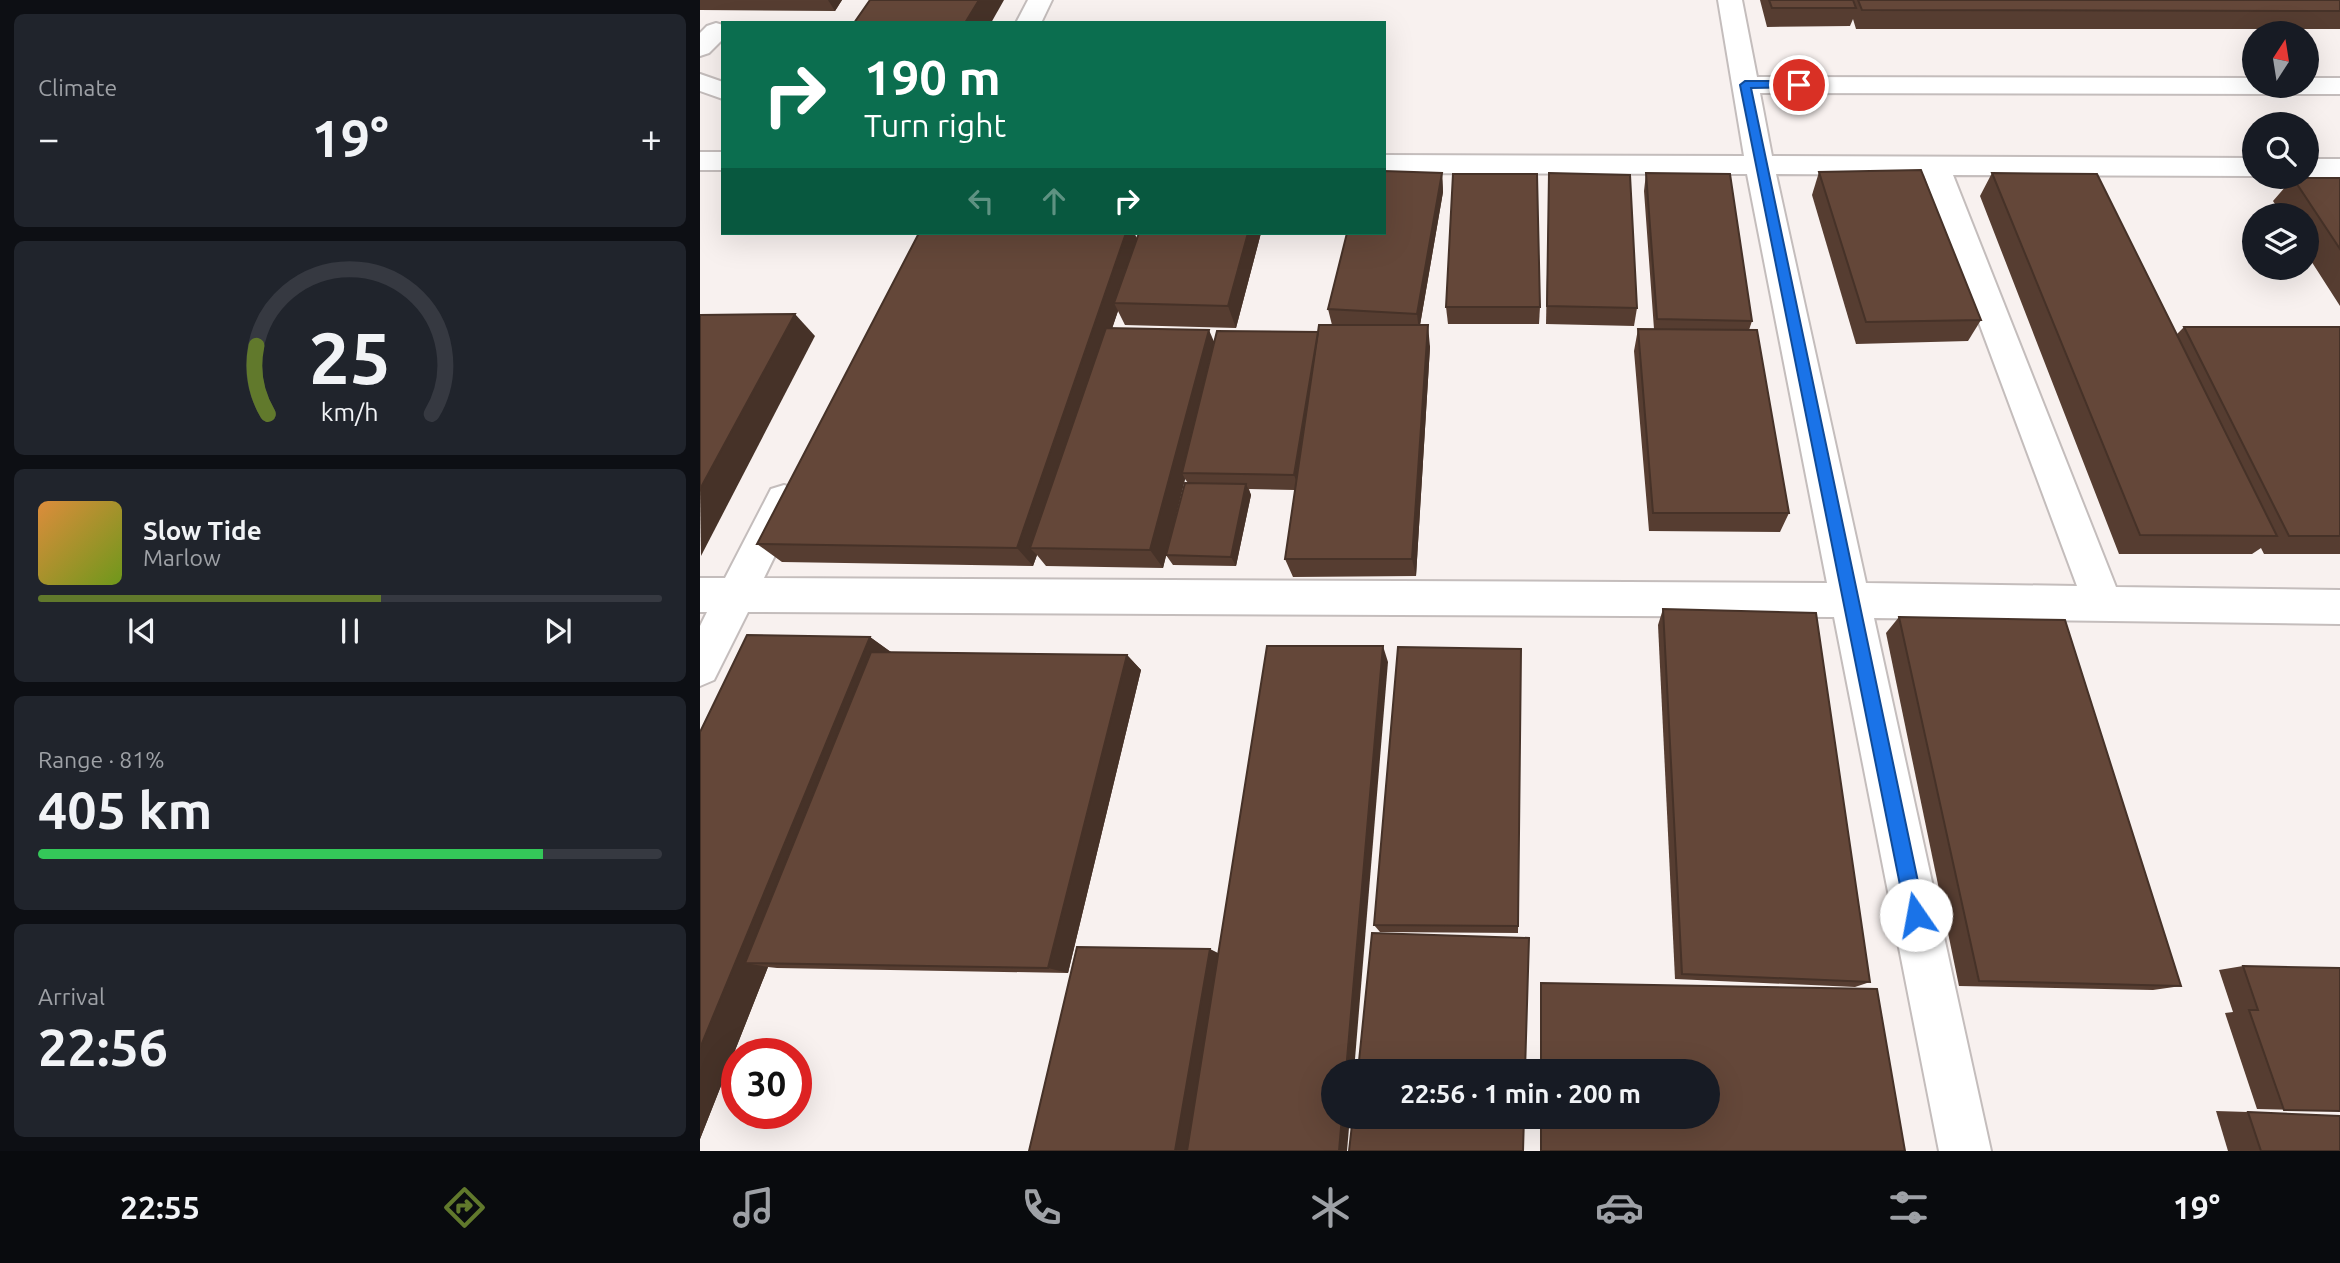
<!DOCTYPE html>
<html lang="en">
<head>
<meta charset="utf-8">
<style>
  body { margin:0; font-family:Ubuntu,sans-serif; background:#20242c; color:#f1f3f6; height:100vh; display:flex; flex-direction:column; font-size:26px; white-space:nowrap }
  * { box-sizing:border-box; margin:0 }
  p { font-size:23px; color:#9ea1a6 }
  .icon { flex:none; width:38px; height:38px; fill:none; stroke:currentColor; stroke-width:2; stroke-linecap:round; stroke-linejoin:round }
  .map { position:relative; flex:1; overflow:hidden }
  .sheet { display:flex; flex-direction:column; gap:14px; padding:14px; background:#0d0f14; width:700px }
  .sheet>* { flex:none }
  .banner { position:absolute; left:21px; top:21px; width:665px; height:214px; border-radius:0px; box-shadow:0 7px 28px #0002; background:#0b6e4f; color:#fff; overflow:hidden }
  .needle { width:46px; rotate:12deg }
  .fabs { position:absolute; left:1542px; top:21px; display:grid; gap:14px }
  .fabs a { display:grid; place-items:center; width:77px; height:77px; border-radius:50%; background:#171b24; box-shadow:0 7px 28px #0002; font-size:35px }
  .speed { position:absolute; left:21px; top:1038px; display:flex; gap:14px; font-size:35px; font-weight:700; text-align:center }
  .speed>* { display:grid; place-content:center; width:91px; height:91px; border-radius:50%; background:#171b24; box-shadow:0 7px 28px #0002; line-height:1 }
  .speed .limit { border:10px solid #d22; background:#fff; color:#111 }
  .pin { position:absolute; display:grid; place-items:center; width:60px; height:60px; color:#fff; margin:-30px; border:4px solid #fff; border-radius:50%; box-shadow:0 2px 7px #0007 }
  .me { position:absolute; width:77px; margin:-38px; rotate:348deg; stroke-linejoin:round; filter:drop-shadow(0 0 5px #0008) }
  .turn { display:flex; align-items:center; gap:24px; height:147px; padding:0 28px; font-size:32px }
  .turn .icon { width:91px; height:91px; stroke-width:2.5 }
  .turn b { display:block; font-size:49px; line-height:60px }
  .lanes { display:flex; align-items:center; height:66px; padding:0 28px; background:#0003; justify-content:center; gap:35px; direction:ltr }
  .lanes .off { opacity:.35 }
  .big { font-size:52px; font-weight:700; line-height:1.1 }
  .sheet .tile { flex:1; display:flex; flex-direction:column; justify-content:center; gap:10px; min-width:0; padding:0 24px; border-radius:10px; background:#20242c }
  .sheet .dial { align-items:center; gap:0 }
  .dial svg { height:182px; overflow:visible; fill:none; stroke:#363941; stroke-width:7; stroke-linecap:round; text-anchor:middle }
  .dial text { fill:#f1f3f6; stroke:none }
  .song { display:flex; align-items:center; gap:21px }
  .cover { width:84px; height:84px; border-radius:10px; background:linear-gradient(135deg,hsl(30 70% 55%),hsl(80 70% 35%)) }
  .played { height:7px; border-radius:4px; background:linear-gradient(90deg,#61792c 55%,#363941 55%) }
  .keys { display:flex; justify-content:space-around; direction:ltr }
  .heat { display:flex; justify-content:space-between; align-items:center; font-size:38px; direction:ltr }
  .charge { height:10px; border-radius:5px; background:linear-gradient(90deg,#34c759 81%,#363941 0) }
  .trip { position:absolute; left:621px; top:1059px; width:399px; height:70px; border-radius:35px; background:#171b24; box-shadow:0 7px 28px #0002; font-weight:700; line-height:70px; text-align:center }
  .dock { display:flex; height:112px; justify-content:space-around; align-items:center; background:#090b0e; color:#9ea1a6 }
  .dock .icon { width:49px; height:49px }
  .dock .selected { color:#61792c }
  .dock b { font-size:32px; color:#f1f3f6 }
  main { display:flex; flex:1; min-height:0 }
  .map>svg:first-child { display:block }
</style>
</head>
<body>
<main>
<section class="sheet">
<div class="tile"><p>Climate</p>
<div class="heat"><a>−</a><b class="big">19°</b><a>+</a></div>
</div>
<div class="tile dial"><svg viewBox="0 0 100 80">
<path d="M14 69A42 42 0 1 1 86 69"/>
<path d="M14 69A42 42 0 0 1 9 39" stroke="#61792c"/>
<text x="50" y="56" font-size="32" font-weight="700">25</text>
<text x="50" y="72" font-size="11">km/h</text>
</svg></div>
<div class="tile">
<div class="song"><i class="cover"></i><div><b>Slow Tide</b><p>Marlow</p></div></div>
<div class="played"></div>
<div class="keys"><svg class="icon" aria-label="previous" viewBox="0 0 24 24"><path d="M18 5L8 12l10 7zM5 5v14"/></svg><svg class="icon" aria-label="pause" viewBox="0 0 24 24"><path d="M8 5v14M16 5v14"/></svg><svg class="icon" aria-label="next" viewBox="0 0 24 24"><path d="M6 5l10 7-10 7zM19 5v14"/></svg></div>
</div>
<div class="tile"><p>Range · 81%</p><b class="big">405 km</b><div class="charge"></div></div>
<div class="tile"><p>Arrival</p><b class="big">22:56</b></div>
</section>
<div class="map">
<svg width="1640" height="1151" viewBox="0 0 1640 1151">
  <rect width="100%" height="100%" fill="#f8f1ef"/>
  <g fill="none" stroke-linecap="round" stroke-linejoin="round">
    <defs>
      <g id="minor">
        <path d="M328,0H352L341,23H316Z"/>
        <path d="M1018,0H1042L1057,77L1554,78V86H1606V78H1640V94L1060,93L1072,156L1554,158V176L1253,175L1416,587L1640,590V624L1174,618L1291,1151H1239L1134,617L48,612L14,680L0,686V626L7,612H0V578H25L71,489L84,485L97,489L102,500L64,578L1127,583L1047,174L684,173V155L1044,156ZM1076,174L1224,175L1377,586L1166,583Z"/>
        <path d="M16,23L23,25V39L9,53L0,56V33L7,26Z"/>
        <path d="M0,74L23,82V99L0,91Z"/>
        <rect x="0" y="152" width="23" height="18"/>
        <path d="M1606,159H1640V177H1605Z"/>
      </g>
    </defs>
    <use href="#minor" stroke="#c4bdbc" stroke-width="4"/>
    <use href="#minor" fill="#fff" fill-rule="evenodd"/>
  </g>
  <g fill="#563d31">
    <path d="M0,0H142L135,11L0,10Z"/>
    <path d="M1060,0H1640V29H1156L1153,19L1150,26L1067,27Z"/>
    <path d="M1119,172L1281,320L1268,341L1156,344L1112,195Z"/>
    <path d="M742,173L743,192L720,325L730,347L716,576L593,577L585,559L595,490L549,489L551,495L536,566L473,565L466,555L488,483L485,479L463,568L346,566L337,555L333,566L82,562L57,544L219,233H434L437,238L561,233L536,328L425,325L418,311L412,328L514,341L618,332L632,325L628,309Z"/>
    <path d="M849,173L937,308L934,326L846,324Z"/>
    <path d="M946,173L1052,321L1049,330L1089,513L1080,532L949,531L934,351L938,329H954L944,191Z"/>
    <path d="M1292,173L1477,334L1484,327H1640V554H1564L1561,548L1552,554H1419L1280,196Z"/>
    <path d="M1593,178H1640V306L1606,253V215H1582L1573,201Z"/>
    <path d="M746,307H840L839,324H748Z"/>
    <path d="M963,609L1170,982L1155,987L975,979L958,625Z"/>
    <path d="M1199,617L1481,986L1453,990L1259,986L1186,633Z"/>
    <path d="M170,637L191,652L427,655L441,670L368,973L77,968L68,967L0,1139V732Z"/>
    <path d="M821,649L818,933L680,932L674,925Z"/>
    <path d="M1543,966L1640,1111L1557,1109L1525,1013L1533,1012L1519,970Z"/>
    <path d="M841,983L1205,1151H840V1116H1008V1071H841Z"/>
    <path d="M1516,1111L1548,1112L1640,1151H1528Z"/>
  </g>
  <g fill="#463228">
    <path d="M128,0H142L135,11Z"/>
    <path d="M279,0H304L291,23H265Z"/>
    <path d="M742,173L743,192L719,331L717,314Z"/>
    <path d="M426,233H434L440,245L414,303L418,311L339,548H330L337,555L333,566L317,548Z"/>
    <path d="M548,233H561L536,328L528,306Z"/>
    <path d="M95,314L115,336L1,556L0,489Z"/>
    <path d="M728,325L730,347L716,576L712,559Z"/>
    <path d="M509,330L518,351L482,473L485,479L463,568L450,550Z"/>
    <path d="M618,332L600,490L594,475Z"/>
    <path d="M546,484L551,495L536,566L531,557Z"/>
    <path d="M170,637L192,653L45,963L68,967L0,1139V1048Z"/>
    <path d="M683,646L688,662L654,1071H646Z"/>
    <path d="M427,655L441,670L368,973L348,968Z"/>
    <path d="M510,949L522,955L490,1151H475Z"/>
    <path d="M642,1116H650L647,1151H639Z"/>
  </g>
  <g fill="#644739" stroke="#463228" stroke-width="2">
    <path d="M170,0H279L265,23H154Z"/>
    <path d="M1069,0H1153L1156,8H1072Z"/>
    <path d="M1158,0H1640V11L1162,10Z"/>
    <path d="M1221,170L1281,320L1166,322L1119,172Z"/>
    <path d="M684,171L742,173L717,314L628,309L647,233H684Z"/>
    <path d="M849,173L930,175L937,308L847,306Z"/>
    <path d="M946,173L1030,174L1052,321L957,319Z"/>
    <path d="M1292,173L1397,174L1577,536L1440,535Z"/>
    <path d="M753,174H837L840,307H746Z"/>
    <path d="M1593,178H1640V249Z"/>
    <path d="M219,233H426L317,548L57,544Z"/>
    <path d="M439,233H548L528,306L414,303Z"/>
    <path d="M95,314L0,489V315Z"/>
    <path d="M619,325H728L712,559H585Z"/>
    <path d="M1484,327H1640V536H1589Z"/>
    <path d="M406,328L509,330L450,550L330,548Z"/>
    <path d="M938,329L1057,330L1089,513H953Z"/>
    <path d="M517,331L618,332L594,475L482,473Z"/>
    <path d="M485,483L546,484L531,557L466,555Z"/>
    <path d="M963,609L1116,613L1170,982L982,974Z"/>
    <path d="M1199,617L1365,620L1481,986L1279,981Z"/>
    <path d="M47,635L170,637L0,1048V732Z"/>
    <path d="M567,646H683L646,1071H634V1116H642L639,1151H487Z"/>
    <path d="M698,647L821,649L818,926L674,925Z"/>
    <path d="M171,652L427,655L348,968L45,963Z"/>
    <path d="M672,933L829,938L825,1071H658Z"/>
    <path d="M377,947L510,949L475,1151H329Z"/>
    <path d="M1543,966L1640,968V1111L1584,1110L1549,1010H1558Z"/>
    <path d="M841,983L1177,989L1205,1151H841V1116H1008V1071H841Z"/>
    <path d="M1548,1112L1640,1116V1151H1561Z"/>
    <path d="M653,1116H824L823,1151H649Z"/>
  </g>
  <path fill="#1a73e8" stroke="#114b97" stroke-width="2" d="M1099,81L1105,85L1103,87L1051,88L1225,915L1222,922L1216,925L1209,922L1206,915L1040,85L1045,81Z"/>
</svg>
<div class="fabs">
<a><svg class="needle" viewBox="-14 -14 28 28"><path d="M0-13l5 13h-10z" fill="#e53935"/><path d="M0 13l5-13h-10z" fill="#9ea1a6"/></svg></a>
<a><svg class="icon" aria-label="search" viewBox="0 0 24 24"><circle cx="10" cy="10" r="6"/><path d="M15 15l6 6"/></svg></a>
<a><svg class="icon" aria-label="layers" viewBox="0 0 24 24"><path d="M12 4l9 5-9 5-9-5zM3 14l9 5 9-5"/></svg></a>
</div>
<div class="speed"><div class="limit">30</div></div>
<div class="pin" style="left:1099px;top:85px;background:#d93025"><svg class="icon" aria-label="arrive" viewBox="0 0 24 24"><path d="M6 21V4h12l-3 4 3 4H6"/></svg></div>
<svg class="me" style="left:1216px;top:915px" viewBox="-20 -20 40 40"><circle r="19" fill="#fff"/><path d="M0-13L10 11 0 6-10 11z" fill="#1a73e8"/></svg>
<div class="trip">22:56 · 1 min · 200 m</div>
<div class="banner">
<div class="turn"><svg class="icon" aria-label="right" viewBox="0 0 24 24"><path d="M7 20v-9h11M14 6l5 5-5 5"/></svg><div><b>190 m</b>Turn right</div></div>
<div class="lanes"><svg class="icon off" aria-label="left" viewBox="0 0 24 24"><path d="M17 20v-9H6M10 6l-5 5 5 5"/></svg><svg class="icon off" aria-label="ahead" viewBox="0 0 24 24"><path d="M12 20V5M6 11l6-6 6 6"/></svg><svg class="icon" aria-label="right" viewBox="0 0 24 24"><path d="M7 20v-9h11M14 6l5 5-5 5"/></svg></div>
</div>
</div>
</main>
<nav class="dock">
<b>22:55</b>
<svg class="icon selected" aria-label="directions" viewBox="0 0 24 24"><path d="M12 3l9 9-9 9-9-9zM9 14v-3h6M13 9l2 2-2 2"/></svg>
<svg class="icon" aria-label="music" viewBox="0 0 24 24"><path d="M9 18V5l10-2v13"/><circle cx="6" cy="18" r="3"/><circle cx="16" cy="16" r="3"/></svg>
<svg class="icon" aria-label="phone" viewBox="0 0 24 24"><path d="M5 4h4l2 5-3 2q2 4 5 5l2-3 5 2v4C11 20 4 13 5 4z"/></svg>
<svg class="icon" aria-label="climate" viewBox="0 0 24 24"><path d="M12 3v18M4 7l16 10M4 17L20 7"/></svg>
<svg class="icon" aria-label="car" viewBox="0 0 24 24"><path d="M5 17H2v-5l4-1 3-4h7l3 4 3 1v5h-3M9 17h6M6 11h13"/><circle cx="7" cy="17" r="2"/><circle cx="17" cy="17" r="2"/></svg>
<svg class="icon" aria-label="filters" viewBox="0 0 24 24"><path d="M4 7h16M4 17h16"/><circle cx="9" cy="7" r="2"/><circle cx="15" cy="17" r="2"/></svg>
<b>19°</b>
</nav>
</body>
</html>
